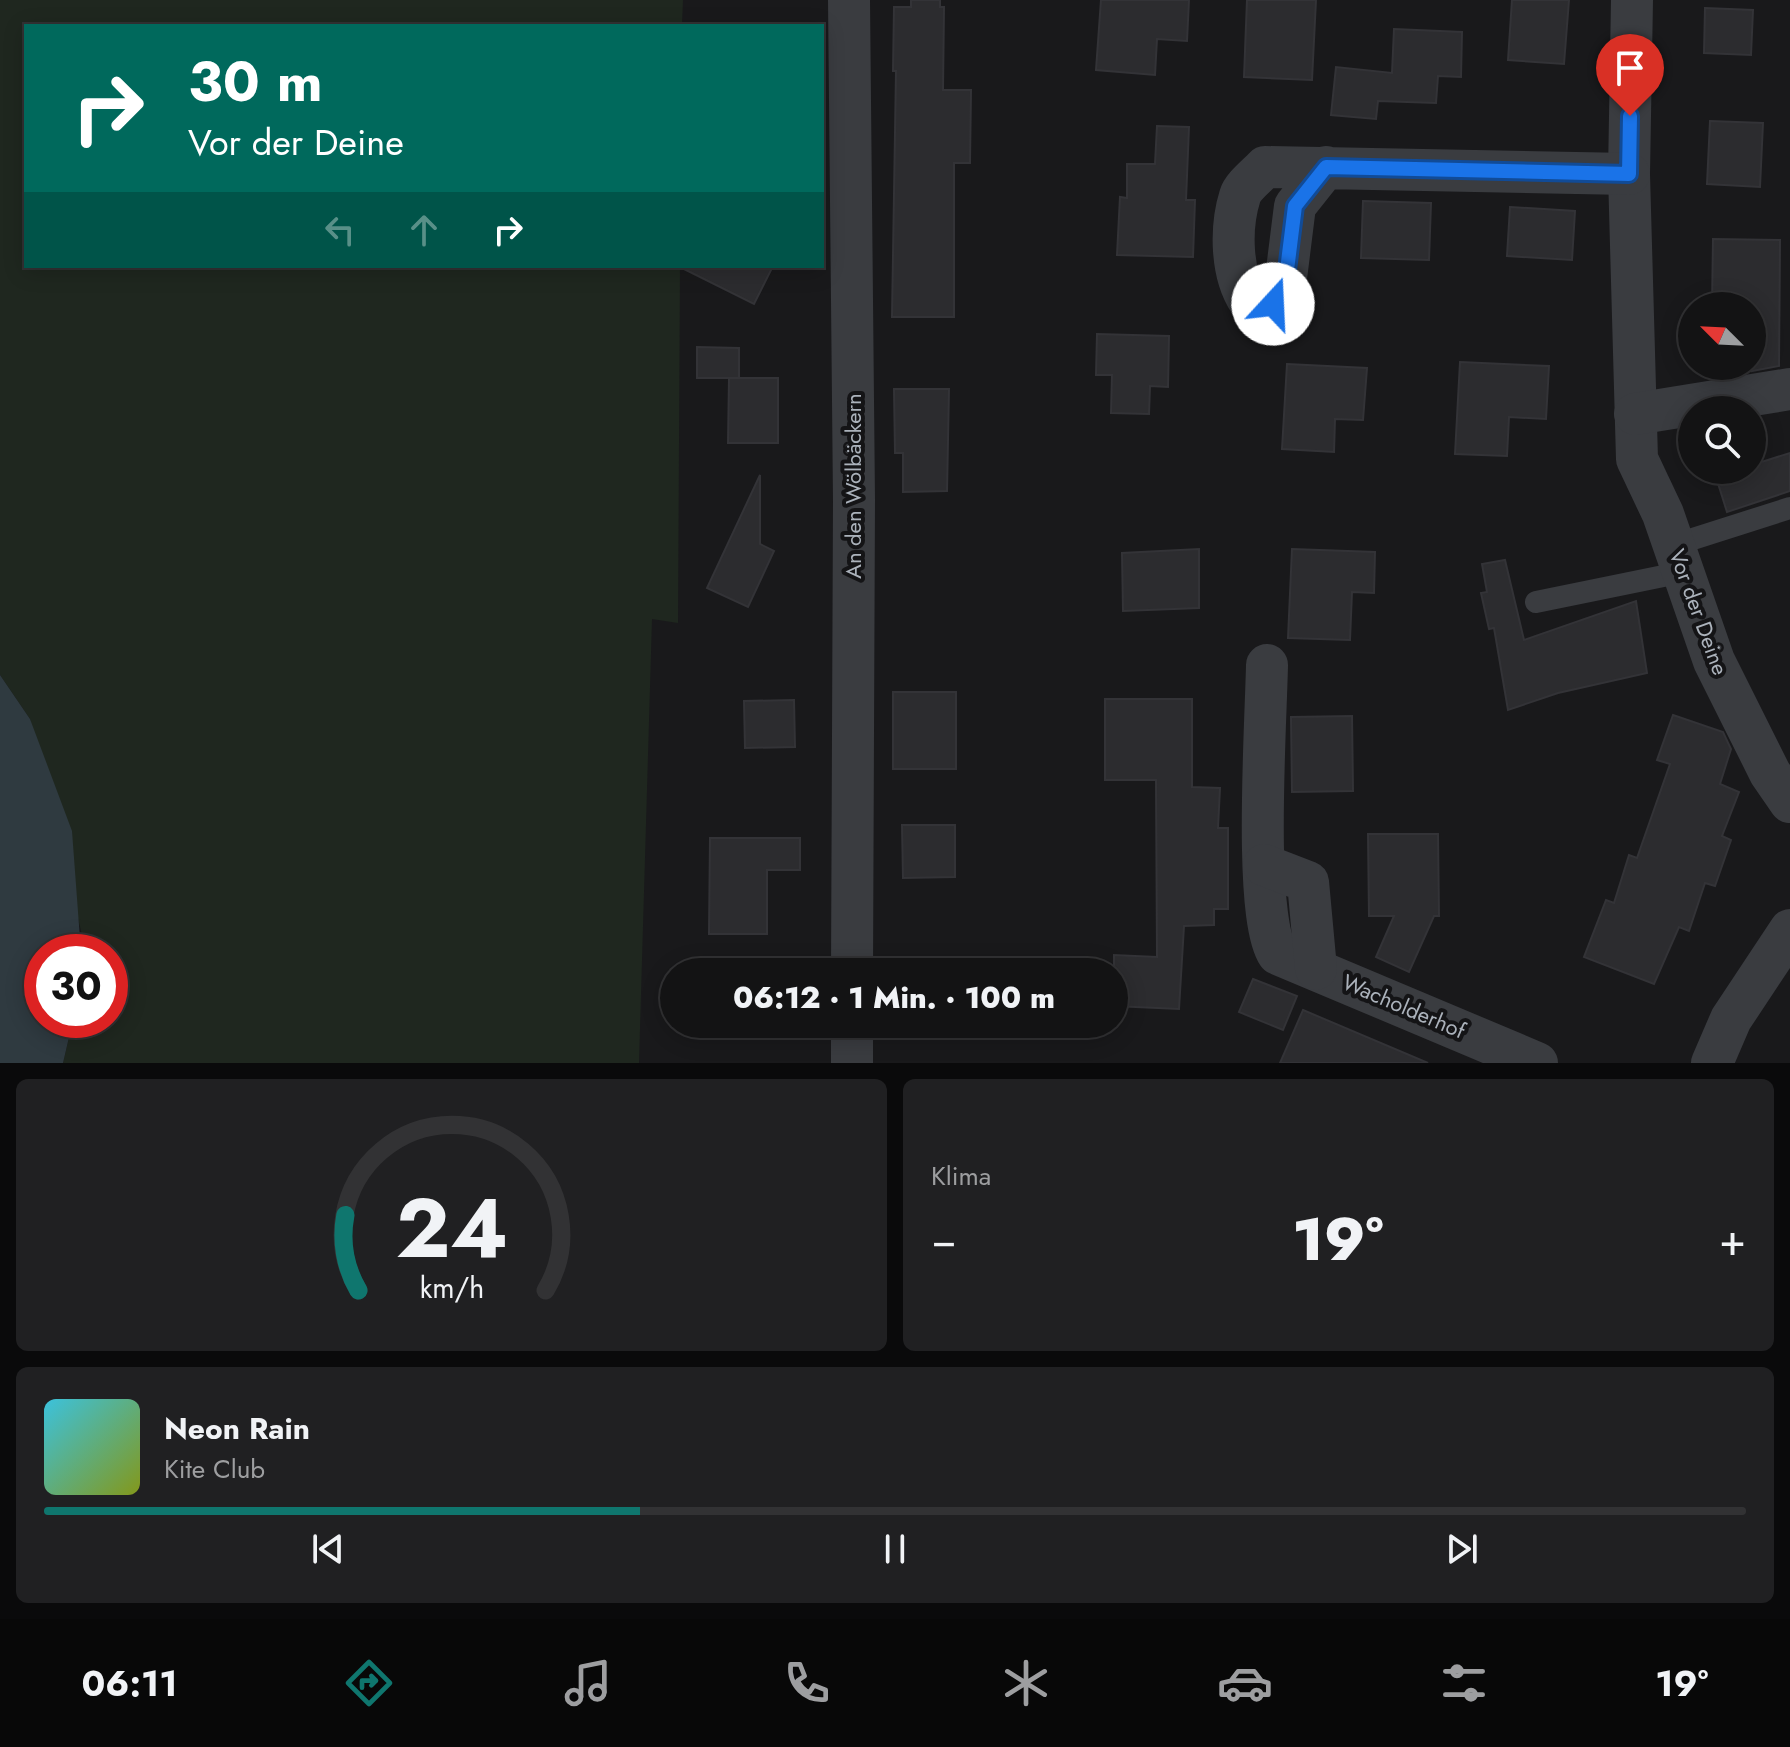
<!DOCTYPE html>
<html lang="de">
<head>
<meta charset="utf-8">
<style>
  body { margin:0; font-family:Jost,sans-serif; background:#202022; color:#f1f3f6; height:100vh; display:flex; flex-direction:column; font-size:30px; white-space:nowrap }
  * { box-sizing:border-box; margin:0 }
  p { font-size:26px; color:#9d9ea0 }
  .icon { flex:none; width:44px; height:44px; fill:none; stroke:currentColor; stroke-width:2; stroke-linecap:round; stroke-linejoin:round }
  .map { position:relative; height:1063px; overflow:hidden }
  .sheet { display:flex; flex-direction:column; gap:16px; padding:16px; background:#0a0a0b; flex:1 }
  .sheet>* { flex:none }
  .hud { position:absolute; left:24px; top:24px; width:800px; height:244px; border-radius:0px; box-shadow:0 4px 20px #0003,0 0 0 2px #323234; background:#00695c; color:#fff; overflow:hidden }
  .needle { width:52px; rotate:294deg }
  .controls { position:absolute; left:1678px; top:292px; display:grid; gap:16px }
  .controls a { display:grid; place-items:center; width:88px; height:88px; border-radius:50%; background:#131314; box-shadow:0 4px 20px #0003,0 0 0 2px #323234; font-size:40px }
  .speed { position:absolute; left:24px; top:934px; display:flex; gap:16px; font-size:40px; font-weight:700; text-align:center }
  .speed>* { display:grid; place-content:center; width:104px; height:104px; border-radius:50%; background:#131314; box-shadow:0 4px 20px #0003,0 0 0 2px #323234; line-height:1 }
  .speed .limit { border:12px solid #d22; background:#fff; color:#111 }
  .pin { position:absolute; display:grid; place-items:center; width:68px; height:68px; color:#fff; margin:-82px -34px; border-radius:50% 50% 50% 0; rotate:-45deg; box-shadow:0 0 8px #0007 }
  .pin .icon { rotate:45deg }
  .me { position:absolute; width:88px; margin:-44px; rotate:20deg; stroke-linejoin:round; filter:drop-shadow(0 0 6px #0008) }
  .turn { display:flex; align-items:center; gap:28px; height:168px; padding:0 32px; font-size:36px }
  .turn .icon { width:104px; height:104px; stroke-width:2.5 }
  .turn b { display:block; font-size:56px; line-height:68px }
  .lanes { display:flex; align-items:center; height:76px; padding:0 32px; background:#0003; justify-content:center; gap:40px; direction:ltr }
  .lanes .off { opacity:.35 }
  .big { font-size:60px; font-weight:800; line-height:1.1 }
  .sheet .widget { flex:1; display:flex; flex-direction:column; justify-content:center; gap:12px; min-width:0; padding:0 28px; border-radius:12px; background:#202022 }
  .sheet .dial { align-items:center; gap:0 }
  .dial svg { height:208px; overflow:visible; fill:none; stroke:#323234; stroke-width:7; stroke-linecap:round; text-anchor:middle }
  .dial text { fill:#f1f3f6; stroke:none }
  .song { display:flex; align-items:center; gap:24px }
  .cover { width:96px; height:96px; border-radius:12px; background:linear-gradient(135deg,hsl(190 70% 55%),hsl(70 70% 35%)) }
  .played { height:8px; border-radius:4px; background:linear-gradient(90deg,#0f766e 35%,#323234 35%) }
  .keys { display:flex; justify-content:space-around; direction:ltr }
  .heat { display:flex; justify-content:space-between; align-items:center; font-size:44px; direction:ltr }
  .sheet .tiles { flex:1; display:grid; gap:16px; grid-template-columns:1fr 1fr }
  .widget:last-child { grid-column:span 2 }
  .trip { position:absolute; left:660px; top:958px; width:468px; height:80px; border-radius:40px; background:#131314; box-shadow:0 4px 20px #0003,0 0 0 2px #323234; font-weight:800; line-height:80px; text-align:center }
  .dock { display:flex; height:128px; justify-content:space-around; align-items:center; background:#080808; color:#9d9ea0 }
  .dock .icon { width:56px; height:56px }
  .dock .current { color:#0f766e }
  .dock b { font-size:36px; color:#f1f3f6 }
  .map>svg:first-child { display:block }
</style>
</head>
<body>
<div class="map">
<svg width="1790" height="1063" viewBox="0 0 1790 1063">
  <rect width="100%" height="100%" fill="#19191b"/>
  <path fill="#1f271f" d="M0,0H683L682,26H26V266H680L678,623L652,619L639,1063H63L73,1020H110V952H81L82,935L30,719L0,675Z"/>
  <path fill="#2f3a40" d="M0,675L30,719L72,831L81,952H42V1020H73L63,1063H0Z"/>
  <g fill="#2c2c2f" stroke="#333337" stroke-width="2">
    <path d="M911,0H940V7H944L943,90H971L970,163H954V317H892L896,71H893L894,7H911Z"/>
    <path d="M1101,0H1189L1187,41L1157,39L1155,75L1096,70Z"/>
    <path d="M1247,0H1316L1312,80L1244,77Z"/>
    <path d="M1512,0H1569L1564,64L1508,60Z"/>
    <path d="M1705,8L1753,10L1751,55L1704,53Z"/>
    <path d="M1394,29L1462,32L1461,77L1438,76L1436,103L1378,101L1376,119L1331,115L1336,67L1392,73Z"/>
    <path d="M1710,121L1763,123L1760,187L1707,184Z"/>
    <path d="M1157,126L1189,127L1186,200H1195L1193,257L1117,255L1120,197L1127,198V164H1155Z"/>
    <path d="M1363,201L1431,203L1429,260L1361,258Z"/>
    <path d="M1510,207L1575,211L1572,260L1507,256Z"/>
    <path d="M1713,239L1780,240L1779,366L1752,371V306H1712Z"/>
    <path d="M678,266H773L754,304Z"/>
    <path d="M1097,334L1169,336L1168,387L1150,386L1149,414L1111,413L1112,375H1096Z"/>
    <path d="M697,347L739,348V378H697Z"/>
    <path d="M1460,362L1549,366L1546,419L1509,417L1507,456L1455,454Z"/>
    <path d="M1287,364L1367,368L1363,420L1335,419L1334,452L1282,449Z"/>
    <path d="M729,378H778V443H728Z"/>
    <path d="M894,389H949L947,491L903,492V453H895Z"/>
    <path d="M1790,453V491L1727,512L1716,477L1752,470V465Z"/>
    <path d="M760,475V544L774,551L748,607L707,588Z"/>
    <path d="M1199,549V608L1123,611L1122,553Z"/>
    <path d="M1292,549L1375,552L1374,593L1352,592L1350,640L1288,638Z"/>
    <path d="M1505,560L1524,640L1636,601L1647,673L1558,693L1508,710L1494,628L1489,629L1481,593L1487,592L1482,564Z"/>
    <rect x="893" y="692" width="63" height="77"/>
    <path d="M1105,699H1192V787L1220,788L1218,828H1228V909H1214V925L1184,926L1179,1009L1114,1006V955L1157,957L1156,780H1105Z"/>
    <path d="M794,700L795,747L745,748L744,701Z"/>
    <path d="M1673,715L1723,732L1731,749L1720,784L1739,792L1722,836L1731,840L1715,886L1705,883L1689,931L1679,927L1654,984L1584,957L1606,900L1614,903L1629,855L1637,858L1670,764L1657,760Z"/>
    <path d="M1352,716L1353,791L1292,792L1291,717Z"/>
    <path d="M902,825H955V877L903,878Z"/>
    <path d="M1368,834H1438L1439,916H1434L1409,972L1376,957L1394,916H1369Z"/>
    <path d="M710,838H800V870H767V934H709Z"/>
    <path d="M1253,979L1297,996L1283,1030L1239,1012Z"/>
    <path d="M1303,1010L1428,1063H1280Z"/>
  </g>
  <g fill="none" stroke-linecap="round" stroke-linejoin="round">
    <g stroke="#3a3c40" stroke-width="22">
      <path d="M1674,545L1790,508"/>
      <path d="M1536,602L1683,572"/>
    </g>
    <g stroke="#3a3c40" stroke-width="42">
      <path d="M849,0L854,500L852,972"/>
      <path d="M1632,0L1629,174L1637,459L1663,514L1714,661L1770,773L1790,802"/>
      <path d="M1326,167L1295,206L1285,286L1273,304L1249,301C1231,274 1230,228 1240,196C1243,186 1258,175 1265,167L1629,174"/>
      <path d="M1635,414L1790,389"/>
      <path d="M1267,665C1266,721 1253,917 1278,954L1537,1063"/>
      <path d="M1264,865L1308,882L1316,969"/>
      <path d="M852,1063V1024"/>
      <path d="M1712,1063L1731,1019L1790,930"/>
    </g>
  </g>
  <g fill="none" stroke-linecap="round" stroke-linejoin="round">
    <defs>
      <path id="route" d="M1273,304L1285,286L1295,206L1326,167L1629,174L1630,116"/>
    </defs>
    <use href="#route" stroke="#114b97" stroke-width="20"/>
    <use href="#route" stroke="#1a73e8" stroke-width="14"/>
  </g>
  <g text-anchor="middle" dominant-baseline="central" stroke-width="8" stroke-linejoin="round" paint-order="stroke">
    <g font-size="22" fill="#abb2bb" stroke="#141416">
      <text transform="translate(853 486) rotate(-90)">An den Wölbäckern</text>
      <text transform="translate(1699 612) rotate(70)">Vor der Deine</text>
      <text transform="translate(1404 1006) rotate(23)">Wacholderhof</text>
    </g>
  </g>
</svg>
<div class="controls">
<a><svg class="needle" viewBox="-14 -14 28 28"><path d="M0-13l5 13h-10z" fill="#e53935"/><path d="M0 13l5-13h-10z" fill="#9d9ea0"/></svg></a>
<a><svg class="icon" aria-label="search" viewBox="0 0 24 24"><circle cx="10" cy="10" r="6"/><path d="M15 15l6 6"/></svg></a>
</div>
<div class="speed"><div class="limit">30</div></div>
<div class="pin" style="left:1630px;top:116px;background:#d93025"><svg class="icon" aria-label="arrive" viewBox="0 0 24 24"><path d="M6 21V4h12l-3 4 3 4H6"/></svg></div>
<svg class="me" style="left:1273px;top:304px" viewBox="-20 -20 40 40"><circle r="19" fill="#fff"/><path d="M0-13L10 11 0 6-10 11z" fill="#1a73e8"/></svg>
<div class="trip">06:12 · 1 Min. · 100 m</div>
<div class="hud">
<div class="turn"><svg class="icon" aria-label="right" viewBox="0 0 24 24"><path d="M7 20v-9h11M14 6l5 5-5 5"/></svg><div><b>30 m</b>Vor der Deine</div></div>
<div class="lanes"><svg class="icon off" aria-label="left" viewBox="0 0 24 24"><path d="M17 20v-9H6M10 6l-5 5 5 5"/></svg><svg class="icon off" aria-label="ahead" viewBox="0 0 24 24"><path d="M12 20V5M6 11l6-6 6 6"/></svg><svg class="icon" aria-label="right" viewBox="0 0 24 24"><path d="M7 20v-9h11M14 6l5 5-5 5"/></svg></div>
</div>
</div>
<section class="sheet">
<div class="tiles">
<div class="widget dial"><svg viewBox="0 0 100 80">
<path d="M14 69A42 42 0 1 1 86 69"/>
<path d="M14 69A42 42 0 0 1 9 40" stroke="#0f766e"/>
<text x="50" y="56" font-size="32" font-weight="700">24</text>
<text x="50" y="72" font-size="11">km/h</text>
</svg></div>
<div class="widget"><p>Klima</p>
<div class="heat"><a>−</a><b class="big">19°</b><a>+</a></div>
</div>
<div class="widget">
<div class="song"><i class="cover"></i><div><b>Neon Rain</b><p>Kite Club</p></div></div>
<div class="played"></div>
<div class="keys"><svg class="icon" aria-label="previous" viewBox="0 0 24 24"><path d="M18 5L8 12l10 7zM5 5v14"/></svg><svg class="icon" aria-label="pause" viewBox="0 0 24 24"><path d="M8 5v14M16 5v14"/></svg><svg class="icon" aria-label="next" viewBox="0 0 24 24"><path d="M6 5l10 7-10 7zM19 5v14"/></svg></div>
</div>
</div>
</section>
<nav class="dock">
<b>06:11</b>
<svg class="icon current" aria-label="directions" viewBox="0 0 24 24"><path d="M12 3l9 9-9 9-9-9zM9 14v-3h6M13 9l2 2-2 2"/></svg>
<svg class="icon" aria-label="music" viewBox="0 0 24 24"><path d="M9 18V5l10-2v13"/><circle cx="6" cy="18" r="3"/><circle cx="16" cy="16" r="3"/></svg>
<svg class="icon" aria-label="phone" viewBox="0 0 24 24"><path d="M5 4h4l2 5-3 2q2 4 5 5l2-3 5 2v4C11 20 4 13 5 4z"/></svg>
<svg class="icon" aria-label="climate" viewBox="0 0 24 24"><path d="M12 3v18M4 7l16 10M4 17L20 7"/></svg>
<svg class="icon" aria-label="car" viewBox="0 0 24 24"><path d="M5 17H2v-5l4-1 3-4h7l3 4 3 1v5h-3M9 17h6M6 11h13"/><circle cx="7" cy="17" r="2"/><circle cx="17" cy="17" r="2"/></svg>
<svg class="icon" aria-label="filters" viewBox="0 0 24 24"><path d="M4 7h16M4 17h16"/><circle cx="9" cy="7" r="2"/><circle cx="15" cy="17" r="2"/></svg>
<b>19°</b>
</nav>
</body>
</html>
